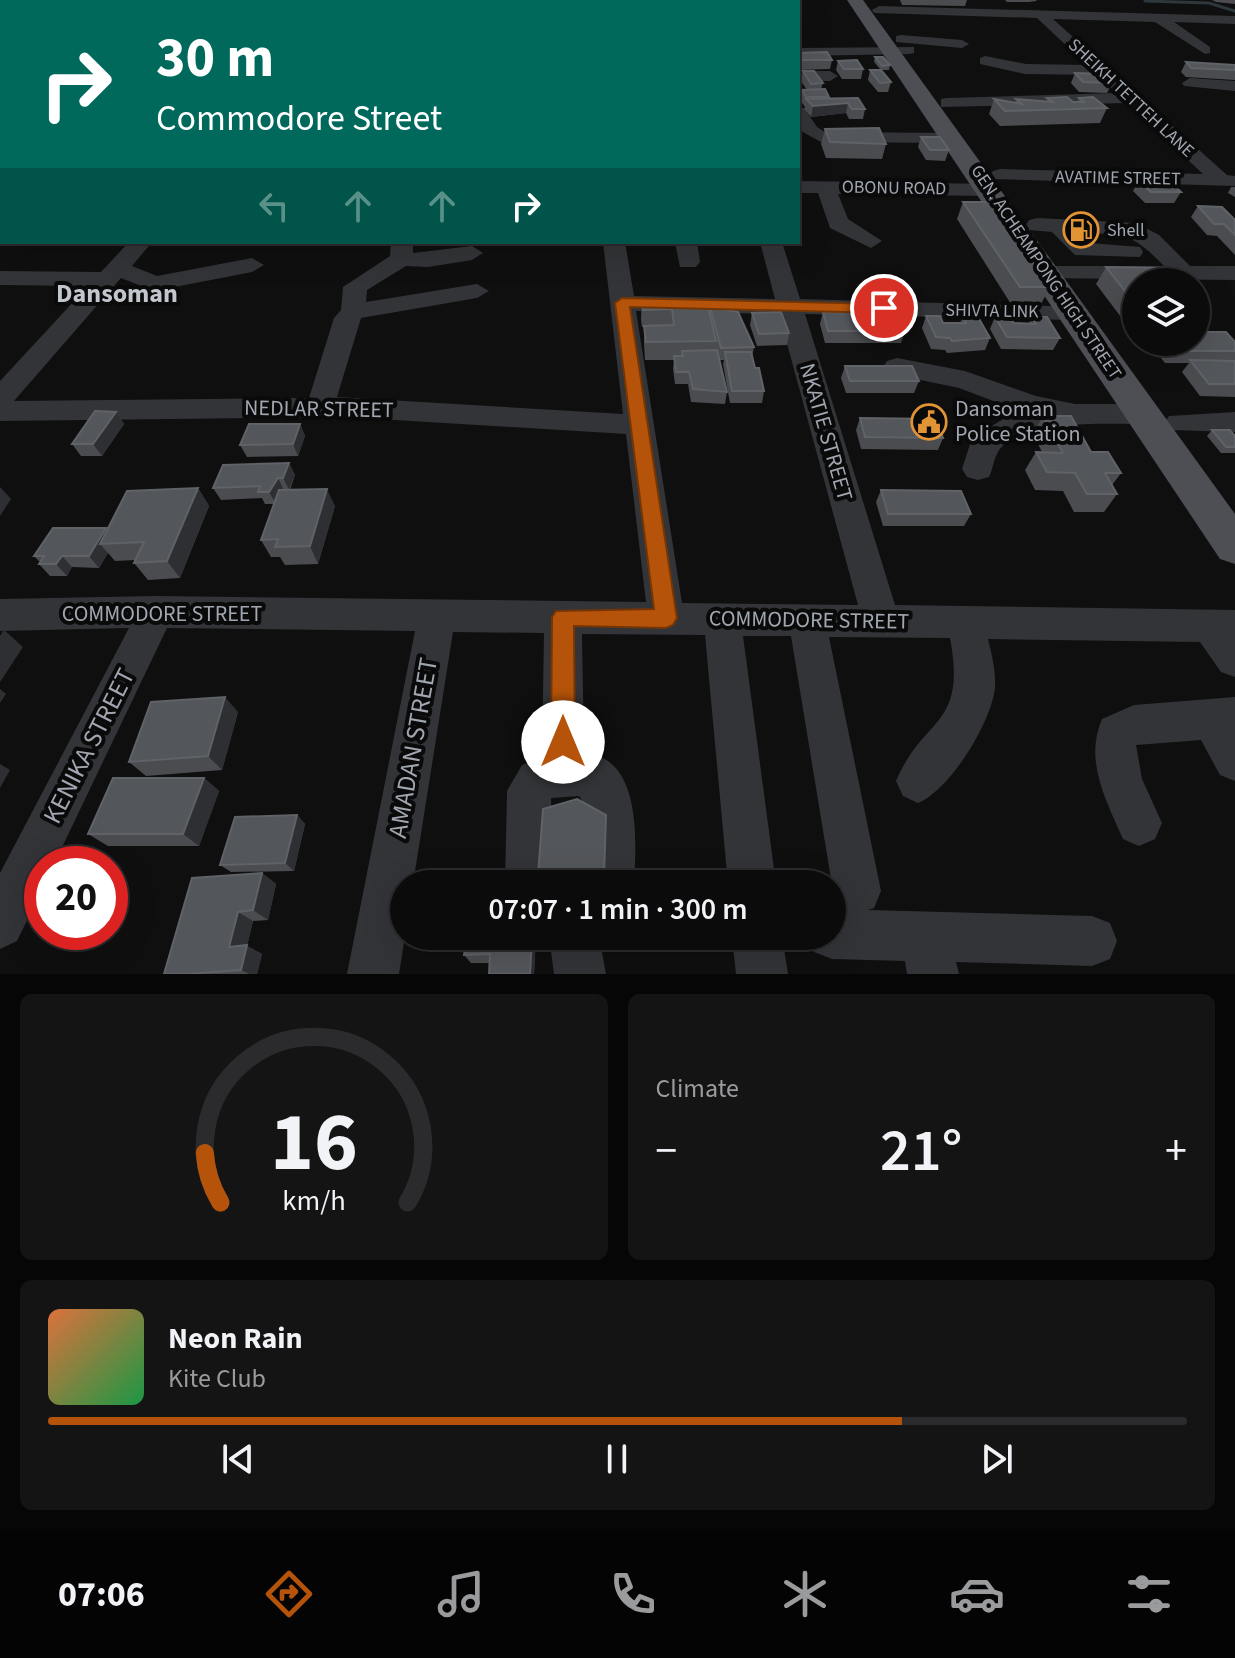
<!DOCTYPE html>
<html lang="en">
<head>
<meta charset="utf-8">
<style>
  body { margin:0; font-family:"Source Sans 3",sans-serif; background:#141415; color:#f1f3f6; height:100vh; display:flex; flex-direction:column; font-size:30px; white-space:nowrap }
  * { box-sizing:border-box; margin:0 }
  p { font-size:26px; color:#9a9b9d }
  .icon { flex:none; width:44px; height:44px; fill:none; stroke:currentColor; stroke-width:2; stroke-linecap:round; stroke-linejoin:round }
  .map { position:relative; height:974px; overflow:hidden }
  .drawer { display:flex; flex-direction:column; gap:20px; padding:20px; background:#060607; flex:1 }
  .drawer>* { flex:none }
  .hud { position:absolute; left:0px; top:0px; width:800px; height:244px; box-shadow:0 8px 32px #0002,0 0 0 2px #2b2b2d; background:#00695c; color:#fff; overflow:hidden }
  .controls { position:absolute; left:1122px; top:268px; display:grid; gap:16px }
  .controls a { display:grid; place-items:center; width:88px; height:88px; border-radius:50%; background:#0b0b0c; box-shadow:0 8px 32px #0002,0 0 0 2px #2b2b2d; font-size:40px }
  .speed { position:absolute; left:24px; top:846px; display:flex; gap:16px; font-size:40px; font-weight:700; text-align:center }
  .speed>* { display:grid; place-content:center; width:104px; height:104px; border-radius:50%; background:#0b0b0c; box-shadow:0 8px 32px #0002,0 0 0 2px #2b2b2d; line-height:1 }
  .speed .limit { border:12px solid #d22; background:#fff; color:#111 }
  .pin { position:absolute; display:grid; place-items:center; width:68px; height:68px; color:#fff; margin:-34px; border:4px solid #fff; border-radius:50%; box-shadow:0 2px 8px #0007 }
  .me { position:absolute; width:88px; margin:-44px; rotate:0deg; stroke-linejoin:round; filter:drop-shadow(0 0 6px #0008) }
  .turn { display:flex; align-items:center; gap:28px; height:168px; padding:0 24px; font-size:36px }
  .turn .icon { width:104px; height:104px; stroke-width:2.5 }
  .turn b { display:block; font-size:56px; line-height:68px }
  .lanes { display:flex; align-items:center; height:76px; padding:0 24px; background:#0003; justify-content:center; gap:40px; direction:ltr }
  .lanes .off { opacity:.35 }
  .big { font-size:60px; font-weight:600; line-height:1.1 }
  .drawer .tile { flex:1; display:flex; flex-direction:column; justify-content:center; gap:12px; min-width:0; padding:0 28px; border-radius:12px; background:#141415 }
  .drawer .dial { align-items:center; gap:0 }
  .dial svg { height:208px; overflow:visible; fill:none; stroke:#2b2b2d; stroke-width:7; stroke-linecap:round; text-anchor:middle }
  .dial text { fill:#f1f3f6; stroke:none }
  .song { display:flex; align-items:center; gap:24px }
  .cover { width:96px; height:96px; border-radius:12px; background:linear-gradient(135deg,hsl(20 70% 55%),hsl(140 70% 35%)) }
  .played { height:8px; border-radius:4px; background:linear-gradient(90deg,#b45309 75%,#2b2b2d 75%) }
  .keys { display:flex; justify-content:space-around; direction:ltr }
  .heat { display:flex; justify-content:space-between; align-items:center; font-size:44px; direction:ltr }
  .drawer .tiles { flex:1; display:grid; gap:20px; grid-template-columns:1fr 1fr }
  .tile:last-child { grid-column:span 2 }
  .trip { position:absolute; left:390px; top:870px; width:456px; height:80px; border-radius:40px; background:#0b0b0c; box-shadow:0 8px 32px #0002,0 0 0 2px #2b2b2d; font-weight:600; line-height:80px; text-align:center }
  .tab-bar { display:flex; height:128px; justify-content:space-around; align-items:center; background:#040405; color:#9a9b9d }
  .tab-bar .icon { width:56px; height:56px }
  .tab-bar .current { color:#b45309 }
  .tab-bar b { font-size:36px; color:#f1f3f6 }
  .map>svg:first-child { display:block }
</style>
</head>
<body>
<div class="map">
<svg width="1235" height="974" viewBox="0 0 1235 974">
  <rect width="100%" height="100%" fill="#0f0f10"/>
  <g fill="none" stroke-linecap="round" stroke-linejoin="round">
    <path stroke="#2e373c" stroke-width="3" d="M1145,1L1209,3L1235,11"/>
    <g fill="#323437" fill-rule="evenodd">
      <path d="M0,0H12L2,2V6Z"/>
      <rect x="527" y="0" width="12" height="2"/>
      <path d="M737,0H749L750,2H738Z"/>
      <path d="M879,6L1235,16V24L1174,22L1210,47V53L1205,54L1155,22L1053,19L1227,175L1235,176V186L993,179L990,175L993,171L1000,169L1203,174L1127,103L941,107V99L947,98L1117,93L1097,75L1025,74L980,64V58L985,56L1026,64L1087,65L1037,18L874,13L872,10Z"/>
      <path d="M901,35L962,40L969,44L962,48L896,42V36Z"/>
      <path d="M914,47V53L909,54L798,56V48Z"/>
      <path d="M798,71H830L838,76L830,81H798Z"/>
      <path d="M1190,78L1235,81V91L1184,86L1182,83Z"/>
      <path d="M798,107L804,108L817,127L825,132L953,133L962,138L953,143L821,142L801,131Z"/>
      <rect x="0" y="111" width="2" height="10"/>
      <rect x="0" y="176" width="2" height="12"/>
      <path d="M798,181L990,184L1000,190L990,196L838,194L848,219L882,241L871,248L830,228L818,193H798Z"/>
      <path d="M1037,218L1136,223L1159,235L1190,266H1235V280L1040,278L1036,273L1040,268L1048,266H1164C1131,232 1124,234 1078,233L1089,243L1140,247L1143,252L1140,257L1075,255L1052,232L1029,230L1026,225L1029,220Z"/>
      <path d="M129,242H152L132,266L157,276L252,258L264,265L252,272L154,291L121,278L14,401L309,398L334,318L341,310L343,287L390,256L391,242H413V253L472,246L483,253L472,260L428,267L406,266L367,290L366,302L477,284L489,291L477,298L361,318L337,397L623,414L603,242H625L634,296L775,299L760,242H782L800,299L1083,307L1087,312L1083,317L1074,320L805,314L895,605L1235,610V677L1221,672L1200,642L988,639C992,655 996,672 995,688C991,723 950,790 918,803L903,796L896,781C924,715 967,728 950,638L829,637L881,891L874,908L868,910L1092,916L1110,923L1117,941L1110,959L1092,966L956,962L959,974H907L905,961L832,959L814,952L808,936H832V909L844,910L833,891L791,636H743L776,884H728L705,635L582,634L584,753C643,757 636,844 634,884H586C589,856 598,820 579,796L551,798L553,884H505L507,791L522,765L542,757L544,633L453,632L413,884H404L405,936L399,974H347L415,631L167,628L54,864H42V890L17,941L0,949V873L129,628L0,631V599L156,596L646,602L626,434L346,417L0,421V381L88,286L0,285V271L101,272ZM636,311L779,314L858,605L682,603Z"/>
      <path d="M675,242H697L700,262L696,267H680Z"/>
      <path d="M897,358L965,371L1036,396L1075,404H1144L1154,407L1159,414L1154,421L1144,424C1110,424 1013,418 997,454C993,461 993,469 989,477L978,480L967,477L962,469L972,438L1010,415L1023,412L959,388L887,373L883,367L887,361Z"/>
      <path d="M1235,412V432L1169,430L1164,423L1169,416Z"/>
      <path d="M1235,697V781L1220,775L1201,740L1136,745L1142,779L1162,823L1155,839L1139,846L1123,839C1106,800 1084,761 1102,719L1134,705Z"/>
      <path d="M549,936H599L606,974H554Z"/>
      <path d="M732,936H782L788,974H736Z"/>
    </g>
    <path fill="#4d4f54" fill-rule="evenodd" d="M847,0H863L1235,514V564L1220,559Z"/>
  </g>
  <g fill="#4a4c4f">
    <path d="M900,0H967L965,6L902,5Z"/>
    <path d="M1005,0H1037L1036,1L1029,2H1007Z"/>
    <path d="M1212,0H1235V4L1216,2Z"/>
    <path d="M798,53L832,60L830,69L798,70Z"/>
    <path d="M875,57L890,65L889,70H881L891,82L888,92H878L868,80L870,70H881L874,62Z"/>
    <path d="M838,61L863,69L861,79H842L836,70Z"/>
    <path d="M1186,62L1235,65V80L1186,77L1181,72Z"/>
    <path d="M803,71L823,83L821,89L829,97V99L865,109L863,119H849L846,113L811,117L804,109L805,107L800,100L802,90H807L801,81Z"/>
    <path d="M1075,73L1112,83L1107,93L1079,92L1071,83Z"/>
    <path d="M1047,98L1073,102H1077L1079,98L1107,108L1100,123L1000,126L989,114L994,99L1015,103L1016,99L1046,102Z"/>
    <path d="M825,129L886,144L882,159L826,158L821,144Z"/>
    <path d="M921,137L949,150L945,161L926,160L918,147Z"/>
    <path d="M1139,180L1181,192L1174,203H1145L1133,191Z"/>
    <path d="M1231,187H1235V197L1228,193Z"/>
    <path d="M963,202L1050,287L1041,304H1011L957,219Z"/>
    <path d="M1198,206L1235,220V255L1217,236L1207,235L1191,217Z"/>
    <path d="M1106,267L1180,280L1179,282H1136V329H1130L1096,284Z"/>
    <path d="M642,301L709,313L710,307L754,347L752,358L755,368L764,391L762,403H730L723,364L724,360H720L727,392L725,404L691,402L688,384H675L673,369L674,360H645L644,344V327H642L641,319Z"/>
    <path d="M823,312L905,331L901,343H825L820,324Z"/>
    <path d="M752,313L789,333L787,345L757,346L750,325Z"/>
    <path d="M926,316L943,323H960L963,317L990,338L985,350L947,353L945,350L931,349L922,328Z"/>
    <path d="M995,317L1014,323H1029L1032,317L1060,338L1053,350L1001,349L990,329Z"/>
    <path d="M1152,342H1235V397L1200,396L1182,372L1189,363H1165L1150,344Z"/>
    <path d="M845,366L919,381L914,393H846L841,378Z"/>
    <path d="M116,412L124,424L102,456H81L72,444Z"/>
    <path d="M1043,416L1121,473L1112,485L1117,494L1104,512H1074L1063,491L1035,490L1025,470L1036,452H1042L1033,434Z"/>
    <path d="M860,418L943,438L938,450L861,449L856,430Z"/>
    <path d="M300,424L305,436L298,456L247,457L240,445Z"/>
    <path d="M1212,430L1235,436V453H1221L1207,436Z"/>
    <path d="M289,463L295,475L290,490L335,506L318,564L285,565L280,557H271L261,540L274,504H265L262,498L221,500L213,488Z"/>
    <path d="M198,488L209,506L180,578L148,580L134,563L135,560L115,561L108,553L99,568L72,567L67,576H50L39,564L40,562L34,556L108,530Z"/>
    <path d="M881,490L971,514L964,526H883L876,502Z"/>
    <path d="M238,712L222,770L146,776L129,762Z"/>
    <path d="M204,778L219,791L199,846H108L88,834Z"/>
    <path d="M297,815L305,824L294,871L231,872L220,865Z"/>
    <path d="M606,815L604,884L540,883L538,876Z"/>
    <path d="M262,873L276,884L268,920L253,921L247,946L262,954L257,974H164Z"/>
    <path d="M536,936L534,974H489L490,963H471L464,955Z"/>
  </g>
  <g fill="#2e2f32">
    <path d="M848,103L846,113L811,117L813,106Z"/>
    <path d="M116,412L124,424L102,456L93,444Z"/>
    <path d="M300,424L305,436L298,456L293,444Z"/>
    <path d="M289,463L295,475L289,490L283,478Z"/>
    <path d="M278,478L284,490L276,504L269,492Z"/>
    <path d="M0,487L11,499L0,516Z"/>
    <path d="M198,488L209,506L180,578L167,561Z"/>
    <path d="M327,489L335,506L318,564L310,546Z"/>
    <path d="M106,528L116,540L100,544L108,553L99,568L89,556Z"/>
    <path d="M62,556L72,567L67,576L56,564Z"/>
    <path d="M4,630L23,647L0,682V636Z"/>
    <path d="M0,689L6,694L0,703Z"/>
    <path d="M225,697L238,712L222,770L208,756Z"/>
    <path d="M0,764L10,770L0,788Z"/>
    <path d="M204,778L219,791L199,846L183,834Z"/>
    <path d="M297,815L305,824L294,871L285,863Z"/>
    <path d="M262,873L276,884L268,920L253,910Z"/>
    <path d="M238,912L253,921L247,946L262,954L257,974H249L241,970L229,947Z"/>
    <path d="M532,936H536L534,974H530Z"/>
  </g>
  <g fill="#53565a" stroke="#5f6267" stroke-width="2">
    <path d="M827,52L832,60H798V53Z"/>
    <path d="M875,57H883L890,65L882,66Z"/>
    <path d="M857,60L863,69H844L838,61Z"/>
    <path d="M1186,62L1235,65V70L1191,68Z"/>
    <path d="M870,70H881L891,82L880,83Z"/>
    <path d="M803,71H814L823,83L811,84Z"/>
    <path d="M1075,73L1103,74L1112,83L1083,82Z"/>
    <path d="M825,89L829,97H806L802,90Z"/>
    <path d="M1067,97L1073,102H1084L1079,98L1093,97L1107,108L1005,111L994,99L1022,104L1016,99L1053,102L1047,98Z"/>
    <path d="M858,98L865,109H852L848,103L813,106L806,99Z"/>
    <path d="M879,128L886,144L830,142L825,129Z"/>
    <path d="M921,137H940L949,150H930Z"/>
    <path d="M1139,180H1168L1181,192H1151Z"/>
    <path d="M963,202H991L1050,287H1020Z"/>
    <path d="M1198,206L1222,207L1235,220V235L1224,224H1214Z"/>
    <path d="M1106,267L1170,268L1180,280L1141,279L1144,282H1136V305Z"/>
    <path d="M642,301L707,302L716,341L646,342L644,326L674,325L672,309L643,310Z"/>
    <path d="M710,307L738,312L754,347L721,348Z"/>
    <path d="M781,312L789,333L759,334L752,313Z"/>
    <path d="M823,312L898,313L905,331H828Z"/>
    <path d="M926,316H940L943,323H966L963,317H978L990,338L952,341L950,338L936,337Z"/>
    <path d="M995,317H1010L1014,323L1036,324L1032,317H1047L1060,338L1007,337Z"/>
    <path d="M1196,332H1226L1235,342V351H1174L1167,342H1196Z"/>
    <path d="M717,350L727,392L693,389L689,372H676L674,356H683L682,351Z"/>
    <path d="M725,352H751L755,368H759L764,391H732Z"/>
    <path d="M1190,360L1235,361V384H1209Z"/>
    <path d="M845,366H912L919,381H850Z"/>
    <path d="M95,411L116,412L93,444H72Z"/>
    <path d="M1043,416H1071L1091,452H1108L1121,473H1105L1117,494H1087L1075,473L1047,472L1036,452L1063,453Z"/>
    <path d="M860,418L936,419L943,438L865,437Z"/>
    <path d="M249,424H300L293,444L240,445Z"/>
    <path d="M1212,430H1230L1235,436V447H1226Z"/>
    <path d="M289,463L283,478H278L269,492H258L260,486L213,488L223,465Z"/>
    <path d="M198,488L167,561L134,563L144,542L100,544L127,491Z"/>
    <path d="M327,489L310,546L275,547L278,539L261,540L279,490Z"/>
    <path d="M881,490L961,491L971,514H888Z"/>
    <path d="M53,528H106L89,556H62L56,564H39L44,556H34Z"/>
    <path d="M225,697L208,756L129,762L151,702Z"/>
    <path d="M113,778H204L183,834H88Z"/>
    <path d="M577,799L606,815L604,877L538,876L543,809Z"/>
    <path d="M297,815L285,863L220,865L235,817Z"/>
    <path d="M262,873L253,910L238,912L229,947L247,945L241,970L189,974H164L192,878Z"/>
    <path d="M467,936H532L530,974H489L490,954L464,955Z"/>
  </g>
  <path fill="#b45309" stroke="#753606" stroke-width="2" d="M622,298L884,304L891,308L884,313L630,307L677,618L673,625L666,628L574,626L575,742L571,750L563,754L554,750L551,742L552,617L556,611L654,609L615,303Z"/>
  <defs>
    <symbol id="fuel-ring" viewBox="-11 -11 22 22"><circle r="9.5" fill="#0a0a0b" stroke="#e29435" stroke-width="1.5"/><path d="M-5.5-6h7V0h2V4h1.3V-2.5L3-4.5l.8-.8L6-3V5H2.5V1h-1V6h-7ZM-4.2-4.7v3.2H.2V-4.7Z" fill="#e29435"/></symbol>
    <symbol id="civic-ring" viewBox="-11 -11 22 22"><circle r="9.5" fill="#0a0a0b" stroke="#e29435" stroke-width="1.5"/><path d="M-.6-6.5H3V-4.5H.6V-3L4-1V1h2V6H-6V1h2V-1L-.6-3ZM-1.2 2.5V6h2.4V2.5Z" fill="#e29435"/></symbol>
  </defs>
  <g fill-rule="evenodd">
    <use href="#fuel-ring" x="1061" y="210" width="40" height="40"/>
    <use href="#civic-ring" x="909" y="402" width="40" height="40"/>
  </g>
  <g text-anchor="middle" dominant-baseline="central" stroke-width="8" stroke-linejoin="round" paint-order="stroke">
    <g font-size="18" fill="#a1a7b0" stroke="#0a0a0b">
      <text transform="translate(1131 98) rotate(43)">SHEIKH TETTEH LANE</text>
      <text transform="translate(1118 178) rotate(1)">AVATIME STREET</text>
      <text transform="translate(894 188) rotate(1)">OBONU ROAD</text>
      <text transform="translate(1046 272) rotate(56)">GEN. ACHEAMPONG HIGH STREET</text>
      <text transform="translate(992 311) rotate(1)">SHIVTA LINK</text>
    </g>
    <g font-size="18" fill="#a1a7b0" stroke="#0a0a0b" text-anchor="start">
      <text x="1107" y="230">Shell</text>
    </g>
    <g font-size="22" fill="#a1a7b0" stroke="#0a0a0b">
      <text transform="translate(319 409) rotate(1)">NEDLAR STREET</text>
      <text transform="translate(826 432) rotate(74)">NKATIE STREET</text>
      <text x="162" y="614">COMMODORE STREET</text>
      <text transform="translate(809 620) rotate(1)">COMMODORE STREET</text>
    </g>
    <g font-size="22" fill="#a1a7b0" stroke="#0a0a0b" text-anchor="start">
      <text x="955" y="409">Dansoman<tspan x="955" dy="25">Police Station</tspan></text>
    </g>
    <g font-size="26" font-weight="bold" fill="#c2c6cd" stroke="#0a0a0b">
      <text x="117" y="293">Dansoman</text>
    </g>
    <g font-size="26" fill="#a1a7b0" stroke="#0a0a0b">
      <text transform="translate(89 746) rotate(-63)">KENIKA STREET</text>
      <text transform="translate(413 748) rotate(-80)">AMADAN STREET</text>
    </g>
  </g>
</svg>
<div class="controls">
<a><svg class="icon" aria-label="layers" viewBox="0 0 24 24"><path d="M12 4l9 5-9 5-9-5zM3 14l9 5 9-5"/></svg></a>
</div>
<div class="speed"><div class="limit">20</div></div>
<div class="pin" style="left:884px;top:308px;background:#d93025"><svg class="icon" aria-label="arrive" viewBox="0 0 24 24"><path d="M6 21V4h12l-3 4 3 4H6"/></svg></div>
<svg class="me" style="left:563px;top:742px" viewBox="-20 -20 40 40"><circle r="19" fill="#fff"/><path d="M0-13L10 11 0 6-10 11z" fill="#b45309"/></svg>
<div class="trip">07:07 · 1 min · 300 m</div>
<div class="hud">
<div class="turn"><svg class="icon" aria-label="right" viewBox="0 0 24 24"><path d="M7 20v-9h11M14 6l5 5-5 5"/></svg><div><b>30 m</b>Commodore Street</div></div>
<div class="lanes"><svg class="icon off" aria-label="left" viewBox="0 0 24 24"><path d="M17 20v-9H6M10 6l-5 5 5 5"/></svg><svg class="icon off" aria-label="ahead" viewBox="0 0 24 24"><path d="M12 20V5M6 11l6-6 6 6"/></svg><svg class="icon off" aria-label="ahead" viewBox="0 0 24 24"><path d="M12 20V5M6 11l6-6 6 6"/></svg><svg class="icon" aria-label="right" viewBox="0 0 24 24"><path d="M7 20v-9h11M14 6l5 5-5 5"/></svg></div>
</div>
</div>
<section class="drawer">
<div class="tiles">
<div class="tile dial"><svg viewBox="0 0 100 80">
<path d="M14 69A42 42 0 1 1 86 69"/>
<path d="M14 69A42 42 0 0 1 8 50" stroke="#b45309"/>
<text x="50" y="56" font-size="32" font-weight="700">16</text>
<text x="50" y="72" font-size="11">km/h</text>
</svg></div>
<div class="tile"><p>Climate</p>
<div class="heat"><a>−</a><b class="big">21°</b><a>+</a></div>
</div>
<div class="tile">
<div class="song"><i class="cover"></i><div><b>Neon Rain</b><p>Kite Club</p></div></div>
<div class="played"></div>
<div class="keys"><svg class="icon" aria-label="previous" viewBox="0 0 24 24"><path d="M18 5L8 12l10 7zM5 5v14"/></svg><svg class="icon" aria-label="pause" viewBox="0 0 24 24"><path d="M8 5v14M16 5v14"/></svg><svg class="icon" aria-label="next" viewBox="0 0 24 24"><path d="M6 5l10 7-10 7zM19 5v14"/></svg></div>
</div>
</div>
</section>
<nav class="tab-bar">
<b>07:06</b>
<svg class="icon current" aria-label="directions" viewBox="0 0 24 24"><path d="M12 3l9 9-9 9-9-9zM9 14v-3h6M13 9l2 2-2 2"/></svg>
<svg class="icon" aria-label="music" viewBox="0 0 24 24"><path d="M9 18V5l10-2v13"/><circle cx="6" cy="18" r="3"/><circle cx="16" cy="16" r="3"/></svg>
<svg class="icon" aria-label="phone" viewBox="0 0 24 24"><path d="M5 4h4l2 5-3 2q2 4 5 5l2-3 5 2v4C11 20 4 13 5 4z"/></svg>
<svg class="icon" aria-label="climate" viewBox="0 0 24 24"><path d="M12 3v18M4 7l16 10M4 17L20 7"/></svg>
<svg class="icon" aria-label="car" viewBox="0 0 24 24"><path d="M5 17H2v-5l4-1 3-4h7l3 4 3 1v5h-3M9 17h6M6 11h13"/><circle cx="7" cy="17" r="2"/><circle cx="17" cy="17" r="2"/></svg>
<svg class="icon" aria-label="filters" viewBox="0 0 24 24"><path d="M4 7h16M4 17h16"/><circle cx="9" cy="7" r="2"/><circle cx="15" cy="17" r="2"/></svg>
</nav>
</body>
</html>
